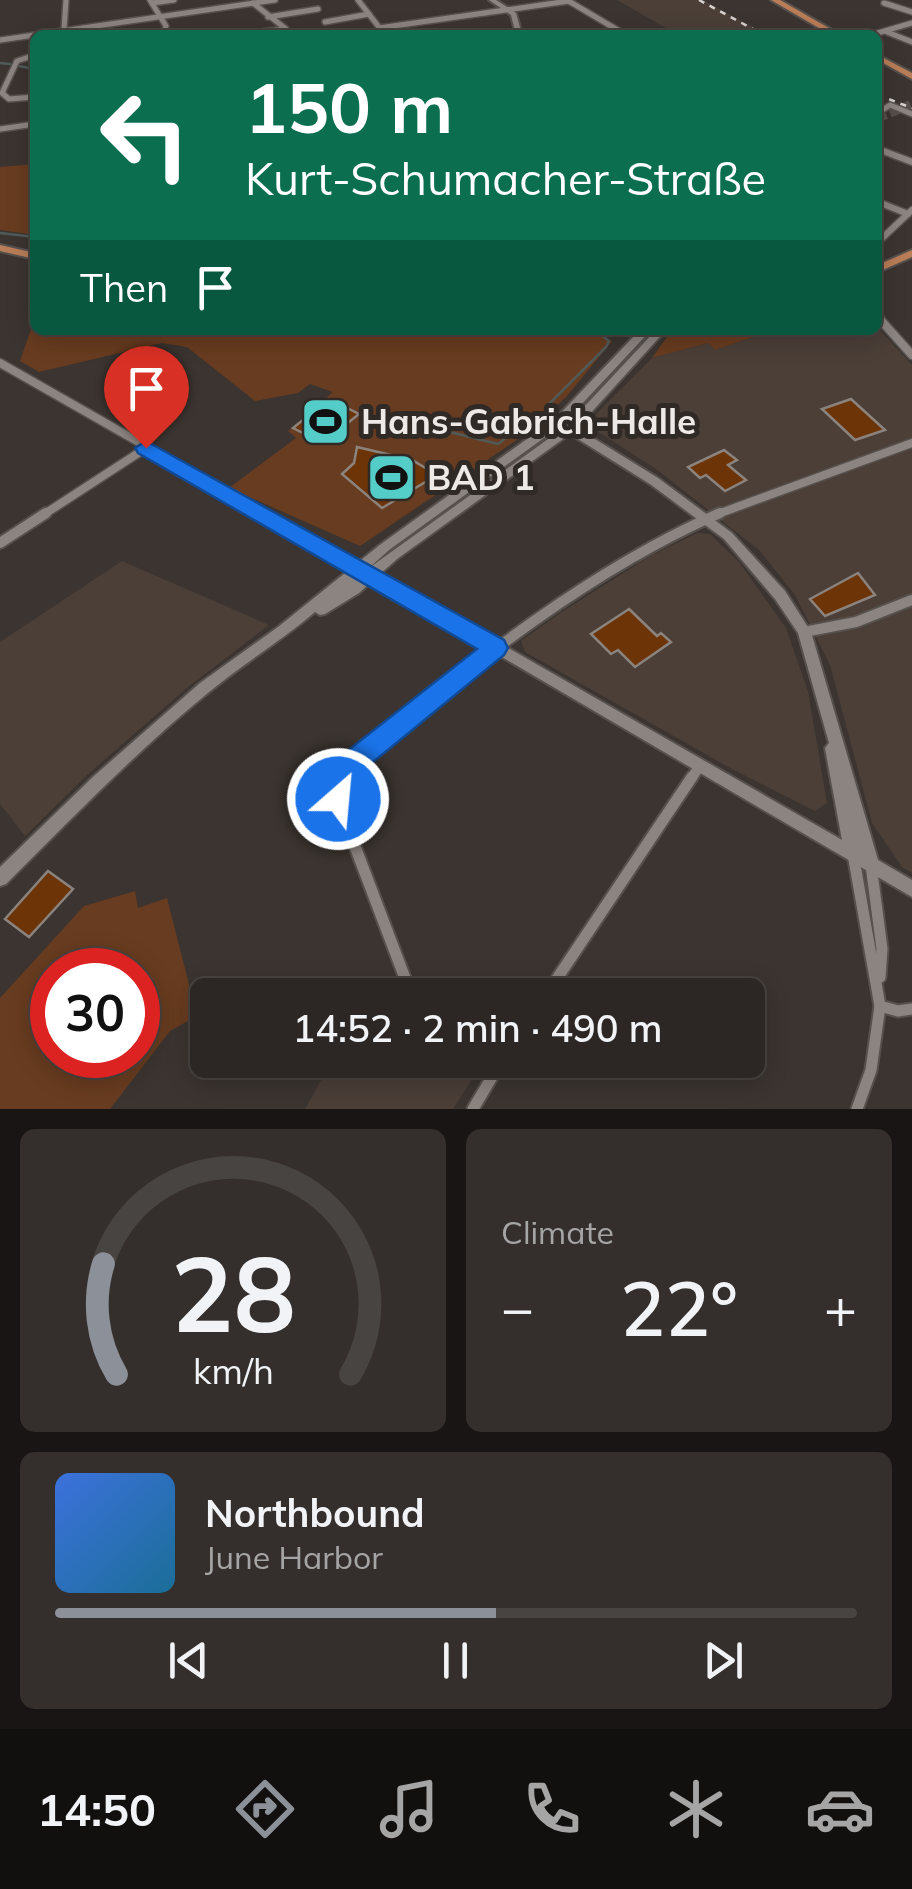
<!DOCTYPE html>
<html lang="en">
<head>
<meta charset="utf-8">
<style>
  body { margin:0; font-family:Mulish,sans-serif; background:#342f2c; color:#f1f3f6; height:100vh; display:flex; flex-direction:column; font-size:38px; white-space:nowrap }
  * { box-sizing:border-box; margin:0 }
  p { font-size:32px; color:#a6a5a6 }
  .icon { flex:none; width:55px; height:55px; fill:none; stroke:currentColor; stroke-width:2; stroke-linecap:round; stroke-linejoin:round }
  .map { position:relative; height:1109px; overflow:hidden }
  .sheet { display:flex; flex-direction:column; gap:20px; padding:20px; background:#181514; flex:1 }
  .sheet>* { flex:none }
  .hud { position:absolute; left:30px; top:30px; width:852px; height:305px; border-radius:15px; box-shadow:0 5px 25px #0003,0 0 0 2px #484441; background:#0b6e4f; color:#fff; overflow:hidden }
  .speed { position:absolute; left:30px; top:948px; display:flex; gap:20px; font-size:50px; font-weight:700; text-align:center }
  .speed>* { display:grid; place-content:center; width:130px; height:130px; border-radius:50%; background:#2c2724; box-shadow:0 5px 25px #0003,0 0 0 2px #484441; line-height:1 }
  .speed .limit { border:15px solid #d22; background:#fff; color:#111 }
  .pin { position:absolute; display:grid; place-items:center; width:85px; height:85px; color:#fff; margin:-102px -42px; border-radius:50% 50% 50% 0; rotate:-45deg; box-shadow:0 0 10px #0007 }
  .pin .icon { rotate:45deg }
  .me { position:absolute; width:110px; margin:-55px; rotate:27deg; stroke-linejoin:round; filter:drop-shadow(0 0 8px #0008) }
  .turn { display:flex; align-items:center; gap:35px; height:210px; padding:0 50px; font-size:45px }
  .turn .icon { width:130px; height:130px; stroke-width:2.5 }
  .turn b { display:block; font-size:70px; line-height:85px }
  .then { display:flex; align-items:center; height:95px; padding:0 50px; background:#0003; gap:20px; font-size:38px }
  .big { font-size:75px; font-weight:600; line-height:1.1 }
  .sheet .widget { flex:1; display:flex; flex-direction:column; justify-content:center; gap:15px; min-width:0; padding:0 35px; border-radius:15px; background:#342f2c }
  .sheet .dial { align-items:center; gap:0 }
  .dial svg { height:260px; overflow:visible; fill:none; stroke:#484441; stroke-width:7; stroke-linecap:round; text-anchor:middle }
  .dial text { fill:#f1f3f6; stroke:none }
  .song { display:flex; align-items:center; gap:30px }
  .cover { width:120px; height:120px; border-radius:15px; background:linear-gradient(135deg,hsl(220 70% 55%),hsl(200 70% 35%)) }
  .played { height:10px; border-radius:5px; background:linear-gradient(90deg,#8c9099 55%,#484441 55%) }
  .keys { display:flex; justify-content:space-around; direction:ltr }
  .heat { display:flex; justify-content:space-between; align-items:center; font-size:55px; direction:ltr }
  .sheet .tiles { flex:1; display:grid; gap:20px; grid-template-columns:1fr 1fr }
  .widget:last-child { grid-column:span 2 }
  .trip { position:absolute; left:190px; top:978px; width:575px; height:100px; border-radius:15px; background:#2c2724; box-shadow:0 5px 25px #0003,0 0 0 2px #484441; font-weight:600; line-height:100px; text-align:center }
  .tabs { display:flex; height:160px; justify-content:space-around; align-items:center; background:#12100e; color:#a6a5a6 }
  .tabs .icon { width:70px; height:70px }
  .tabs .active { color:#8c9099 }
  .tabs b { font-size:45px; color:#f1f3f6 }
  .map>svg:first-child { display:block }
</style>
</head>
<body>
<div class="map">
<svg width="912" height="1109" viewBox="0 0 912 1109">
  <rect width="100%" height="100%" fill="#3b3430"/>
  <g fill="#4b3f38">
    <path d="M617,0H703L768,35H678Z"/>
    <path d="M878,328L912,365V873L902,867L872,823L830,665L795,595L759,550L656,469L586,424L652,358L708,343L715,350L774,330Z"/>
    <path d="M697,533L710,534L739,562L786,628L808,691L827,803L815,811L732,769L525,652L521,641L560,613L650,556Z"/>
    <path d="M122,561L269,625L188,687L86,776L25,836L0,804V642Z"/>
    <path d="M351,1060H477L482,1064L453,1109H305L324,1075Z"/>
  </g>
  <g fill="#683c20" fill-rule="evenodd">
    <path d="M35,164V235L0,230V167Z"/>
    <path d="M35,318V330H585L612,341L567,396L530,431L360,546L229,488L296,438L288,431L333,392L310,384L298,393L255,401L187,347L162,343L39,372L20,361Z"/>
    <path d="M679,330H774L715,350L708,343L652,358L667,337Z"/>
    <path d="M135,891L138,908L167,898L197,1016L170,1031L110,1109H0V998L84,906ZM52,970H138V1055H52Z"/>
  </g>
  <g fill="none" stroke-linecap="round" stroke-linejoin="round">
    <g stroke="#505b59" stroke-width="2.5">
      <path d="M0,63L10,64"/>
      <path d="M19,66L35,69"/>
      <path d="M0,233L35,237"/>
      <path d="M545,408L606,347L609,341L595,330"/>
      <path d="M382,415L498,444L532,418"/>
    </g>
  </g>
  <g fill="#6d3408" stroke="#8b837e" stroke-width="2.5">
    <path d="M329,399L359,414L323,443L293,428Z"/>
    <path d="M851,399L885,430L855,440L822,409Z"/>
    <path d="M357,447L412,460L437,475L382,508L342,474L354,463Z"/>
    <path d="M724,450L737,460L728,465L746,480L725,491L706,475L700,478L688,467Z"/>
    <path d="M858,573L875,595L825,616L810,599Z"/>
    <path d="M629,609L657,636L661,633L671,642L635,667L618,650L611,654L591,634Z"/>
    <path d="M48,871L73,889L29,937L5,919Z"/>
  </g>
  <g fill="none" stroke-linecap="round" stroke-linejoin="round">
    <path stroke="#564f4b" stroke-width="9" stroke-dasharray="9 4" stroke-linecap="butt" d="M878,118L912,104"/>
    <defs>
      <g id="street-far4">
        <path d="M150,0L166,26L163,35"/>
        <path d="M358,0L385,35"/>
        <path d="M567,0L626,35"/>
        <path d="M152,3L174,0"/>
        <path d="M884,3L912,12"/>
        <path d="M268,17L318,9"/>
        <path d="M325,22L369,14"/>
        <path d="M379,28L569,1"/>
        <path d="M64,30L66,0"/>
        <path d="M887,32L912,42"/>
        <path d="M234,35L286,29L253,3"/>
        <path d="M871,35L912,23"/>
        <path d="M0,40L275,0"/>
        <path d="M35,55L17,61L2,93L9,99L35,97"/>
        <path d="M878,113L890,105L912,114"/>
        <path d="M0,129L35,124"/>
      </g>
      <g id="street-far3">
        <path d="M878,149L912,162"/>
        <path d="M878,202L908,214"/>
        <path d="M878,242L912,210"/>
      </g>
      <g id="street-far2">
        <path d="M878,317L912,355"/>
        <path d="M0,363L267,515"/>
        <path d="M43,515L146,448"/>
        <path d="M715,515L912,443"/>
      </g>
      <g id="street-far1">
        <path d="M262,513L359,568"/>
        <path d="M0,543L46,513"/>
        <path d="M804,632L856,622L912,600"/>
        <path d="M341,779L347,767C464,672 581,574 720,513"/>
        <path d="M691,779L699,767"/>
      </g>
      <g id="street">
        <path d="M342,777L337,799L408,986L417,995"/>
        <path d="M853,854L880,1006L871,1070L857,1109"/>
        <path d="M871,865L882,949L880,977"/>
        <path d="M546,995L692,777"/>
        <path d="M880,1006L898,1011L912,1009"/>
        <path d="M473,1109L502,1060"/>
      </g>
      <g id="secondary">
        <path d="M489,0H496L516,13L522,35H516L511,15Z"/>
        <path d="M640,330H651L566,421L569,423L656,330H666L577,428L658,478L732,533L785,591L811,632L878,860L912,880V897L372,581L359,593L325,614L320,615L315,612C281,641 243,664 209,692C137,751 72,818 6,884L0,886V867L94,776L200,683L278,627L381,544L555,419ZM559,427L562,429L369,568L389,550ZM570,434L650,484L724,539L775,599L798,633L829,743L825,748L842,840L380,574L397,559Z"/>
      </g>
      <g id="primary">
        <path d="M771,0H780L841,35H831Z"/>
        <path d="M878,55L912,73V79L878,60Z"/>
        <path d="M0,245L35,253V259L0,251Z"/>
        <path d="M912,250V257L878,272V265Z"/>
      </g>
    </defs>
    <use href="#street-far4" stroke="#57514e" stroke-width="8"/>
    <use href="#street-far3" stroke="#57514e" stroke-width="9"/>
    <use href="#street-far2" stroke="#57514e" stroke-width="11"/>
    <use href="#street-far1" stroke="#57514e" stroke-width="14"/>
    <use href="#street" stroke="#57514e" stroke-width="15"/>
    <use href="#secondary" stroke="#57514e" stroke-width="4"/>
    <use href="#primary" stroke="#57514e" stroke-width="4"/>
    <use href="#street-far4" stroke="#8c8480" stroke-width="5"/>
    <use href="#street-far3" stroke="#8c8480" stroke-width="6"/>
    <use href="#street-far2" stroke="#8c8480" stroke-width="8"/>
    <use href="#street-far1" stroke="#8c8480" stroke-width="10"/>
    <use href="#street" stroke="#8c8480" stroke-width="11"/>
    <use href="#secondary" fill="#8c8480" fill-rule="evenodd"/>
    <use href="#primary" fill="#b97d57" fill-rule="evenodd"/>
    <g stroke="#d7d2cf" stroke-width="2.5" stroke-dasharray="6 6" stroke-linecap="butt">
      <path d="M699,0L764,35"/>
      <path d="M878,95L912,108"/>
    </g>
  </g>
  <path fill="#1a73e8" stroke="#114b97" stroke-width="2.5" d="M146,441L504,640L508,648L504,655L356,776L347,808L338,812L328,808C319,790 328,776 337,759L477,649L138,453L135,448Z"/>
  <defs>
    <symbol id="stadium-square" viewBox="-11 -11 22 22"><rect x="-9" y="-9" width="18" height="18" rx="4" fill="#54cdc8" stroke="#302a26"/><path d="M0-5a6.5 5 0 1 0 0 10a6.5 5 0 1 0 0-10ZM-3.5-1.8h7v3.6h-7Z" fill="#111"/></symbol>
  </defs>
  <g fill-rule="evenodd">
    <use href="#stadium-square" x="298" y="394" width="55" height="55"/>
    <use href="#stadium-square" x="364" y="450" width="55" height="55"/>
  </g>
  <g text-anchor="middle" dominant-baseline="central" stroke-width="10" stroke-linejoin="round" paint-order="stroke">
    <g font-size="35" font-weight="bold" fill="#ede9e6" stroke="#302a26" text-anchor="start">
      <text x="361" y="421">Hans-Gabrich-Halle</text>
      <text x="427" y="477">BAD 1</text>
    </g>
  </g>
</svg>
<div class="speed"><div class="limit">30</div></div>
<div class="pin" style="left:146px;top:448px;background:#d93025"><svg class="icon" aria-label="arrive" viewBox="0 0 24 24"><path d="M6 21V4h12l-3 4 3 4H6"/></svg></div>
<svg class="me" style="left:338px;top:799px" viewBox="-20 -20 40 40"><circle r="17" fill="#1a73e8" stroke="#fff" stroke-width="3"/><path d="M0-11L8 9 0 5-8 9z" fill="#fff"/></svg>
<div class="trip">14:52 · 2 min · 490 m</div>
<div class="hud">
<div class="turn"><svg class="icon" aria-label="left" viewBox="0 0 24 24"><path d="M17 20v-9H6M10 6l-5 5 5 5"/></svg><div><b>150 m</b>Kurt-Schumacher-Straße</div></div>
<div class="then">Then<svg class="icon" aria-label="arrive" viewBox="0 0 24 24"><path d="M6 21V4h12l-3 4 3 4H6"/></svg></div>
</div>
</div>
<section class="sheet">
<div class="tiles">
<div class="widget dial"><svg viewBox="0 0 100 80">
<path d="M14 69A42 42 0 1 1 86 69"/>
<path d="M14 69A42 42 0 0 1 10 35" stroke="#8c9099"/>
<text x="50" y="56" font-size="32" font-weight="700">28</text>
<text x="50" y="72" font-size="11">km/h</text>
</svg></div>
<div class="widget"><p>Climate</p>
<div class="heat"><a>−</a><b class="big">22°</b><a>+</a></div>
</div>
<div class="widget">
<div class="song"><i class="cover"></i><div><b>Northbound</b><p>June Harbor</p></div></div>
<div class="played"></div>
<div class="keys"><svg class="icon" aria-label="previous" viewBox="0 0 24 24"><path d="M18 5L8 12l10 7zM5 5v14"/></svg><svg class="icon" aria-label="pause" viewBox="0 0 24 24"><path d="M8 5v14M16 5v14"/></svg><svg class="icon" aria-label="next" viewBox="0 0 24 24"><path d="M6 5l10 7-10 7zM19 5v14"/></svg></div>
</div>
</div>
</section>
<nav class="tabs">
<b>14:50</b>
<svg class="icon active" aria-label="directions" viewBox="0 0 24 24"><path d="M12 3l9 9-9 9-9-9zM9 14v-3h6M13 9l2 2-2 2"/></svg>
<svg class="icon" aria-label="music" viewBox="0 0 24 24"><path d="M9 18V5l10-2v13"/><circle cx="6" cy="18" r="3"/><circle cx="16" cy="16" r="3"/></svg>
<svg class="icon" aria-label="phone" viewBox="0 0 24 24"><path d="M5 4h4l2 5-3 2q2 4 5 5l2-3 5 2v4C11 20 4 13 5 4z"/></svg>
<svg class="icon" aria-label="climate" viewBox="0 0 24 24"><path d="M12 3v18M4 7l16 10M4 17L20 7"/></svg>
<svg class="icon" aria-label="car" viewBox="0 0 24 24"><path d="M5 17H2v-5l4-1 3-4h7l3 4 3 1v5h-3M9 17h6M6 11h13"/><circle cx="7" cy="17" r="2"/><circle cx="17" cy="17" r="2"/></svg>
</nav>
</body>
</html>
